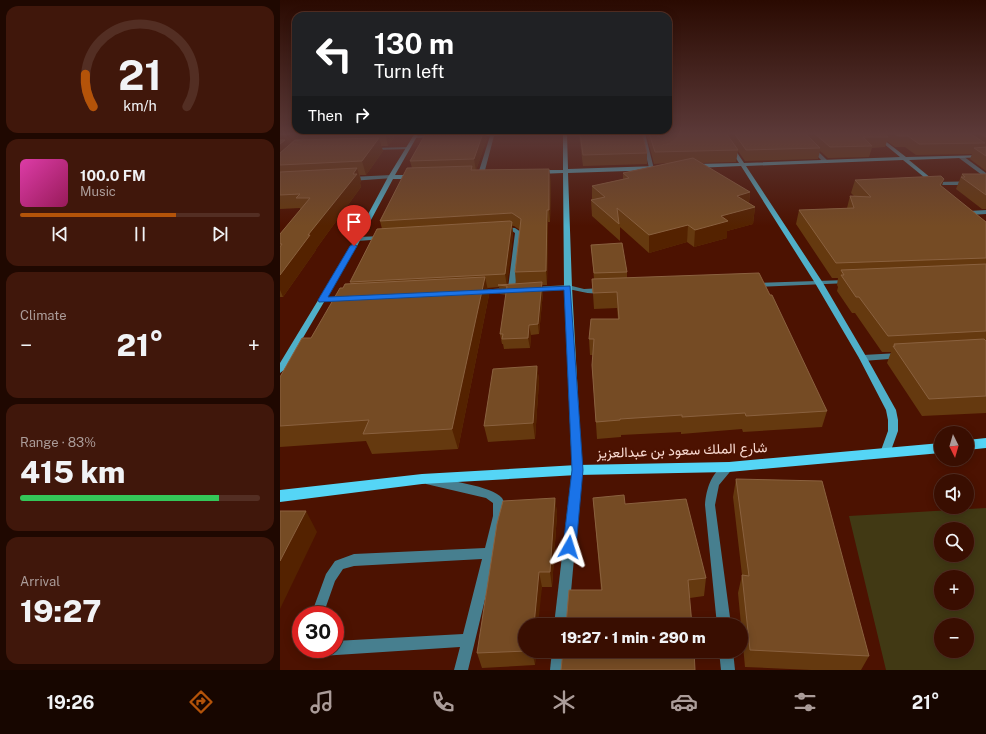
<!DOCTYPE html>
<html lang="en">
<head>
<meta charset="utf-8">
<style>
  body { margin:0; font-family:"Public Sans",Vazirmatn,sans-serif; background:#40170b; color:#f1f3f6; height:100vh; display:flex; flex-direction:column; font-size:15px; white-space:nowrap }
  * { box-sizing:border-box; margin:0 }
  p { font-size:13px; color:#ab9c99 }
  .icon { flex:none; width:22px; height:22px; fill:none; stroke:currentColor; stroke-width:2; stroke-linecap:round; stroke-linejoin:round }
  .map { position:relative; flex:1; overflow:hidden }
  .side { display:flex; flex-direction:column; gap:6px; padding:6px; background:#1f0801; width:280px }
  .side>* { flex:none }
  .top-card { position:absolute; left:12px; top:12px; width:380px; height:122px; border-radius:12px; box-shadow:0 2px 10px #0003,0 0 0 1px #532e23; background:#202124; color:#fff; overflow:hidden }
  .needle { width:26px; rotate:175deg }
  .fabs { position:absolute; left:654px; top:426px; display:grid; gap:8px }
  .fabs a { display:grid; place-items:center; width:40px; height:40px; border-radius:50%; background:#390e01; box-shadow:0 2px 10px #0003,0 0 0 1px #532e23; font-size:20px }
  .speed { position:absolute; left:12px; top:606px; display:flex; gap:8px; font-size:20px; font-weight:700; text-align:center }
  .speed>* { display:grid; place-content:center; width:52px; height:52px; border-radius:50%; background:#390e01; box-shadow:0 2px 10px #0003,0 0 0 1px #532e23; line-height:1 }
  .speed .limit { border:6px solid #d22; background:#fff; color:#111 }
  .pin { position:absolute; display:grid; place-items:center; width:34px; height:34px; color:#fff; margin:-41px -17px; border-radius:50% 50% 50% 0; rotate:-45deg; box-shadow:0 0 4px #0007 }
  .pin .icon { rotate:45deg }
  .me { position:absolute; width:44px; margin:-22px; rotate:6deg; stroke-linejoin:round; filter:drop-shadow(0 0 3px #0008) }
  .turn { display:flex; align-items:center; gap:14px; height:84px; padding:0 16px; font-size:18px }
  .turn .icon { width:52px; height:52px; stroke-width:2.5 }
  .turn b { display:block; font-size:28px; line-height:34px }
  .then { display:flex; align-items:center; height:38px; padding:0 16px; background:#0003; gap:8px; font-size:15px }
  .big { font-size:30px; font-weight:800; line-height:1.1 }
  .side .card { flex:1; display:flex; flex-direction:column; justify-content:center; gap:6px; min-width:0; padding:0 14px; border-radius:12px; background:#40170b }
  .side .dial { align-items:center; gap:0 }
  .dial svg { height:104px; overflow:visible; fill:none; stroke:#532e23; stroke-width:7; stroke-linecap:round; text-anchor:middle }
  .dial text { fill:#f1f3f6; stroke:none }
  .song { display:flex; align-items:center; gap:12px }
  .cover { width:48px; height:48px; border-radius:6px; background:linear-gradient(135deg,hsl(320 70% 55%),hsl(330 70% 35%)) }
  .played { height:4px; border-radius:2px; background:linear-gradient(90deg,#b45309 65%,#532e23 65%) }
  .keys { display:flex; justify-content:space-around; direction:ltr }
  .heat { display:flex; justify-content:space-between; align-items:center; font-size:22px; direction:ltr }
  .charge { height:6px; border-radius:3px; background:linear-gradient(90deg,#34c759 83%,#532e23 0) }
  .trip { position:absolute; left:238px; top:618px; width:230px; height:40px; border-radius:20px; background:#390e01; box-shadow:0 2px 10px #0003,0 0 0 1px #532e23; font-weight:800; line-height:40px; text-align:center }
  .tab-bar { display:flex; height:64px; justify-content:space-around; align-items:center; background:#170600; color:#ab9c99 }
  .tab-bar .icon { width:28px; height:28px }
  .tab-bar .selected { color:#b45309 }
  .tab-bar b { font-size:18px; color:#f1f3f6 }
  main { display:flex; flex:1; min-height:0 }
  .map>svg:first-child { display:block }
</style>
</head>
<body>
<main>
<section class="side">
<div class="card dial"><svg viewBox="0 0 100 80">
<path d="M14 69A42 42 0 1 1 86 69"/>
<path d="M14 69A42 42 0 0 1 8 44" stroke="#b45309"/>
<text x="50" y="56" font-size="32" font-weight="700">21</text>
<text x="50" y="72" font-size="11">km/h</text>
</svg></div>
<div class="card">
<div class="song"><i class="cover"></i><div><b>100.0 FM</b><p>Music</p></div></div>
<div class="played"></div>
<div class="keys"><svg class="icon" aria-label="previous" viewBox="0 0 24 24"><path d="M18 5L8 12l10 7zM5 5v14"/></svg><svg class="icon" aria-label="pause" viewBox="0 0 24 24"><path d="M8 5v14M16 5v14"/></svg><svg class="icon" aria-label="next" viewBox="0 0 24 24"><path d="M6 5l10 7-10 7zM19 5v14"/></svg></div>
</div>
<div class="card"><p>Climate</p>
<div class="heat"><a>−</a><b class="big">21°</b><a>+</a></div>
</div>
<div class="card"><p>Range · 83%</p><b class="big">415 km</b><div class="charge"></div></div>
<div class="card"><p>Arrival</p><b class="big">19:27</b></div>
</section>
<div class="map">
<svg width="706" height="670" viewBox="0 0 706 670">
  <rect width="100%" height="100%" fill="#4c1201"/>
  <path fill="#413914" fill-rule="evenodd" d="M706,508V670H606L569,516ZM661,529H687V555H661ZM661,577H687V603H661ZM661,625H687V651H661Z"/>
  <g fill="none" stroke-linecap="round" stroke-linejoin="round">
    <g fill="#477f8f" fill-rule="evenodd">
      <path d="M679,156H683L706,173V185H652L651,184L654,182L705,181L703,180L702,175L679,158Z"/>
      <path d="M150,477C166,480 212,486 222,498C225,502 224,511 225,516L188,670H174L180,647L41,656L36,654L34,649H55V641L183,634L202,559L74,566L63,569L55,581L43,615H31L46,574L55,561L74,554L205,548L213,516V503L206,498L146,484L145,481L146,478Z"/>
    </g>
    <g fill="#477f8f" fill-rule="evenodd">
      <path d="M211,133H267L265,134L214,136L204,174L199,175L198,174L210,136H197L195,135L197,134Z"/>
      <path d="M361,133H365L374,169L369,168Z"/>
      <path d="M515,133H519L548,161V163H544Z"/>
      <path d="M153,135H155V137L134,138L132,137L134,136Z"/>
      <path d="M128,147L130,148V149L93,150L91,149L93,148Z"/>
      <path d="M111,175L114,177L113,178L71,181L68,179L71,177Z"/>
      <path d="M706,210V214L689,215L686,213L689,211Z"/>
      <path d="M222,227L235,228L241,232L235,290L231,292L194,294L193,292L194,290H197L228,288L235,233L232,231L220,230V228Z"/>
      <path d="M103,236L106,238L105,239L77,241L74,239L77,237Z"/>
      <path d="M567,280L571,282L569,283L475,287L471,285L475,283Z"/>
      <path d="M288,285L304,289L323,288L327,290C317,298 298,290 287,289C276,288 264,291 253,291L249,289L253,287Z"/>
      <path d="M64,297H67L68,299L67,301L42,302L38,300L42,298Z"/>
      <path d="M619,353L623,356L622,358L583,361L579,358L583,355Z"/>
      <path d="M449,463L453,464L454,467L439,485L435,505L451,625H437L425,505C426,489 432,469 449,463Z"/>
      <path d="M297,466L301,467L302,470L288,625H274L292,470L293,467Z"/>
      <path d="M272,651H286L284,670H270Z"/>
      <path d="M439,651H453L455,670H441Z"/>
    </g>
    <g fill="#50b0c9" fill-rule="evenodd">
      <path d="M135,133H139L115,175H132L135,177L132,179H113L77,246L4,370L0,373V363L71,246L108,177Z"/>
      <path d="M283,133H287L288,169L377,166L380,168L377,170L288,173L292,287L302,470L301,473L297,474L293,473L292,470L284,287L283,173L259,174L256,172L259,170H283Z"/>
      <path d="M440,133H444L464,163L620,157L591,133H595L626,157L706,155V157L629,160L657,183L658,184L655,186L623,160L466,166L543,283L587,358L616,410L618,420V431L609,456L605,457L601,456L600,453L608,431V420L606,410L579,358L535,283L461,166L415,168L412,166L415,164L459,163Z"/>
    </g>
    <g fill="#55d5f6" fill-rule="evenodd">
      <path d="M706,438V448L687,450V440Z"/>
      <path d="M661,443V453L449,472L297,475L142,484L0,502V490L142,474L297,465L449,462Z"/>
    </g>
  </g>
  <g fill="#65390f" fill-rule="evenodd">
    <path d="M0,133H117L108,146H101L103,151L86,175H80L81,181L80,183L81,187L36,249V250L3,297H0V234L20,210V208L0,209Z"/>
    <path d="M299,133H362L367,153V164L303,166Z"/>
    <path d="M366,133H706V171L690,159L692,154L636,155L625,147H615L607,141L605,147L592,148L589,157L548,158L540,151L538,159L465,161L458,151L456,162L420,163L470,192L469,203L475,207L473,224L447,231V238L414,247L407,242L369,253L340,227V241L312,216L311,200L312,199V186L343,179V173L389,163L374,164Z"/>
    <path d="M207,138L196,170L271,181L270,222H268L267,285H262L263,292L259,334L251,335L250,348L224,349L223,344H222L220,334L226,295L220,294L219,287L207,288L209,295L178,449L92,454L86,441L0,447V377L31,338L63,288L71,284L70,282L102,229L100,221L132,168L130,161ZM232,226H234L240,230L235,272L236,284H227L233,234Z"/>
    <path d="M682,174H706V209H702L676,189Z"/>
    <path d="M575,180L662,187L706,222V413L642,416L607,363L611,352H602L575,313H572L557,291L558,287L557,285L558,278H552L516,224L519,210L567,208L570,196H574L571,193Z"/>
    <path d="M311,245L347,272V278L547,411L542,427L463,432L462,429L401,434V432L341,435V437L317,439L312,365L313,355H310L309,339L338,319L337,308L314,309L312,279H314Z"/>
    <path d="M257,366L259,381L255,439L208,442L204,426Z"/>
    <path d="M456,479L589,656L581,670H531L465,667L458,593L462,575L453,497Z"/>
    <path d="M275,498L277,514L272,587H262L245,651H256L255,665L202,668L197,653Z"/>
    <path d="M313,498L345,504L426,578L424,596L410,598L321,590Z"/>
  </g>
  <g fill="#542200">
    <path d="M13,133H31L20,134L22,140L0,162V135Z"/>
    <path d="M105,133H117L108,146Z"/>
    <path d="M203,133H206L207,138L196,171L194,159Z"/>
    <path d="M99,138L103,151L86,175L82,161Z"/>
    <path d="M77,168L81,181L80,183L81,187L36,249V250L3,297L0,290V275L28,235Z"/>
    <path d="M269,169L271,181L270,222L269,210Z"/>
    <path d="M664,179L660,193V185Z"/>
    <path d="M470,192L468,208L457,196Z"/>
    <path d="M475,207L473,224L447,231V238L414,247L415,230L441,216Z"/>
    <path d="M267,210L268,222L267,285L266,271Z"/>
    <path d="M232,222L233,234L227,287L225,274Z"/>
    <path d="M408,225L407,242L369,253V235Z"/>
    <path d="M205,277L209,295L178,449L172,429Z"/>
    <path d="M262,282L263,292L259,334L258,324Z"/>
    <path d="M249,325L251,335L250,348L248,338Z"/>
    <path d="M257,366L259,381L255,439L253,423Z"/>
    <path d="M275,498L277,514L272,587L270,572Z"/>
    <path d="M26,511L37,532L0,609V561Z"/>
    <path d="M259,572L262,587L258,625H254Z"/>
    <path d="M252,651H256L255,665Z"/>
  </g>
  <g fill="#754b24" stroke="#8a613f">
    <path d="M0,133H13L11,134L0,135Z"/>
    <path d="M22,133H105L20,134Z"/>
    <path d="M146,133H203L194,159L130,161Z"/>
    <path d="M300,133H362L367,153L303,155Z"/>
    <path d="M369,133H446L458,150L375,152Z"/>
    <path d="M454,133H525L540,148L466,150Z"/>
    <path d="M534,133H604L608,137H583L592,146L550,147Z"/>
    <path d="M613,133H689L705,143L639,144L628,136H618Z"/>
    <path d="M699,133H706V137Z"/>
    <path d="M99,138L82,161L0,165V153L15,140Z"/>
    <path d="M0,140H5L0,144Z"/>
    <path d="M706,147V156L694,148Z"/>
    <path d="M413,158L470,192L457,196L475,207L441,216L448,221L415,230L408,225L369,235L337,208L339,224L311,200L325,197L312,186L349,178L343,173Z"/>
    <path d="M192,166L191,170L269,169V210H267L266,271L235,272L241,219L232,213L100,221L127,168Z"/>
    <path d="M77,168L73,174H77L28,235H30L0,275V247L2,244H0V234L30,198H16L20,194L0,195V172Z"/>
    <path d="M682,174H706V195L681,177H685Z"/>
    <path d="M661,176L664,179L660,185L706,222V258L556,263L519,210L574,208L570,196L591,197L575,180Z"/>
    <path d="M230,221L232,222L225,274L70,282L97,229Z"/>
    <path d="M342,243L347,272L314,273L311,245Z"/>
    <path d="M706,264V331L608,336L579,297H576L561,275H564L561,270Z"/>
    <path d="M479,273L490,295H492L547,411L466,416L465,413L402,417V415L340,419V420L316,422L312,365L314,339H309L311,319H339L337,292L313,293L312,279Z"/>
    <path d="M205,277L172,429L83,434L89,420L0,426V377L22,338H31L60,288H63L65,284Z"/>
    <path d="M262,282L258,324L249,325L248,338L222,339L223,334H220L227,286L218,285Z"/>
    <path d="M704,339L706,341V396L649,399L613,346H615L614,344Z"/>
    <path d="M257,366L253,423L204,426L213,369Z"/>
    <path d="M456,479L542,481L589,656L470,650L462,575L469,576Z"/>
    <path d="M344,495L345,504L406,499L426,578L408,580L412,625H286L289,590H322L313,498Z"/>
    <path d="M275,498L270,572H259L254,625H245V651H248L197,653L217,524L223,501Z"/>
    <path d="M0,511H26L0,561Z"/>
    <path d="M283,651H414L415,670H281Z"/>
  </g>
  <linearGradient id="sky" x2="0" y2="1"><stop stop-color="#2a0a01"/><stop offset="0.59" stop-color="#5b3938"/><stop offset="1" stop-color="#5b3938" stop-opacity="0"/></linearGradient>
  <rect width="706" height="226" fill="url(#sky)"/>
  <path fill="#1a73e8" stroke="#114b97" d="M74,244L77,246L48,297L290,286L303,470L296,547L294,552L289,553L285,552L283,547L292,470L284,290L39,302L38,300L70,246Z"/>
  <g text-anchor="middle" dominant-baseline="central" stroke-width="4" stroke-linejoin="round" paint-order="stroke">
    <g font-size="14" fill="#fadbd2" stroke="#4c1201">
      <text transform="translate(402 450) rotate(-2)">شارع الملك سعود بن عبدالعزيز</text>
    </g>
  </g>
</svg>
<div class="fabs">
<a><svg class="needle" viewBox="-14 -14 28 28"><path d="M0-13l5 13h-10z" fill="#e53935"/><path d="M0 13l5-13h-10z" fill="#ab9c99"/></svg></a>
<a><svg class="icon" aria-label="sound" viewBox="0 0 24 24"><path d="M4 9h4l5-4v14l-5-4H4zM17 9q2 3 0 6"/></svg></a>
<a><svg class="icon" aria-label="search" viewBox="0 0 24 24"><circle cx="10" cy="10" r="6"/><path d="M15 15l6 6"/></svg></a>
<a>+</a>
<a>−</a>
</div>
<div class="speed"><div class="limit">30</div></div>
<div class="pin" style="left:74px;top:246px;background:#d93025"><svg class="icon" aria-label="arrive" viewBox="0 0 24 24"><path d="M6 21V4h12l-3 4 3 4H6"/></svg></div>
<svg class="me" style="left:289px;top:547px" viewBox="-20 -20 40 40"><path d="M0-17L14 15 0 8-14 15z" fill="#1a73e8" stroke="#fff" stroke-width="4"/></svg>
<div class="trip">19:27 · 1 min · 290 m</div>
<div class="top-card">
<div class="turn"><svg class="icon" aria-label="left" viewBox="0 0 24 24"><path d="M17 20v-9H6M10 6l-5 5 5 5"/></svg><div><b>130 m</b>Turn left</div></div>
<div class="then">Then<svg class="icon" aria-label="right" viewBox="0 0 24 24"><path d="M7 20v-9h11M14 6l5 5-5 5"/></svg></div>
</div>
</div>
</main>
<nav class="tab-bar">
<b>19:26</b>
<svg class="icon selected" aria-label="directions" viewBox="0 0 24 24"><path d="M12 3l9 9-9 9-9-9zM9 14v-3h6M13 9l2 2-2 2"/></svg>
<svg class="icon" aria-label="music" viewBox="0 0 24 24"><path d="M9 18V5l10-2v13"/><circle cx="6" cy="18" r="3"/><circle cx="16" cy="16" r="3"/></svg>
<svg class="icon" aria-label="phone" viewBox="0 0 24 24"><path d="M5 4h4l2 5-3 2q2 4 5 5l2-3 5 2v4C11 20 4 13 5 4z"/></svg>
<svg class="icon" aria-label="climate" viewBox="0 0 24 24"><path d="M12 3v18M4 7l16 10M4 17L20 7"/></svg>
<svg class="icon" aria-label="car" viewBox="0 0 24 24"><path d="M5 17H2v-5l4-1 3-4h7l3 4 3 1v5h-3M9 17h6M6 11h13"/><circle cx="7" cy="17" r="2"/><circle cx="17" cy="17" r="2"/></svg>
<svg class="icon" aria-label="filters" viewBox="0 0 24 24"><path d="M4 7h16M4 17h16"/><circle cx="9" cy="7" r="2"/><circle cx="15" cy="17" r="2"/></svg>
<b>21°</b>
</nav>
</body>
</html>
